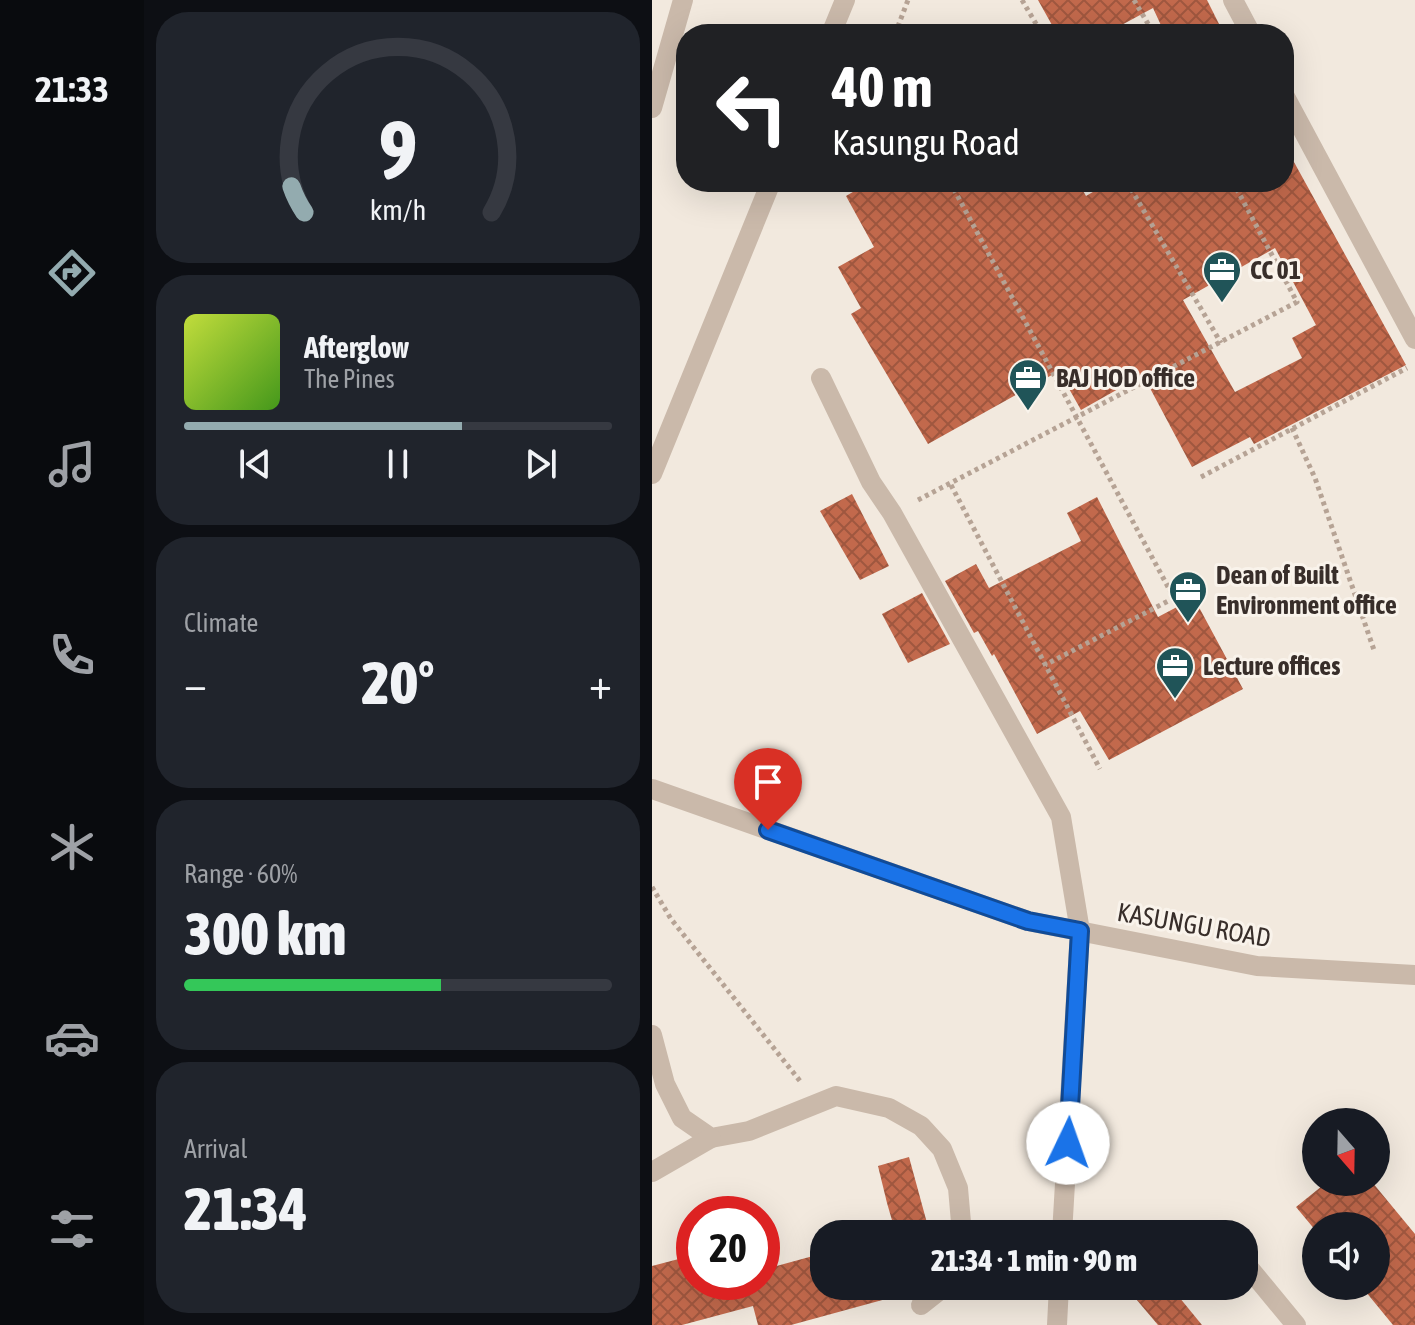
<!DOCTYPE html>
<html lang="en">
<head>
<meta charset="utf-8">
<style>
  body { margin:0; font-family:"Asap Condensed",sans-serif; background:#20242c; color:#f1f3f6; height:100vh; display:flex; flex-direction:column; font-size:30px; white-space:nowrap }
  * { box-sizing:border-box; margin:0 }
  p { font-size:26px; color:#9ea1a6 }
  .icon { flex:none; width:44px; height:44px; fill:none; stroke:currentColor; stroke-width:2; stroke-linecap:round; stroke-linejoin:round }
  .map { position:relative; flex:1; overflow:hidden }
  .details { display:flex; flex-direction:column; gap:12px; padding:12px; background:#0d0f14; width:508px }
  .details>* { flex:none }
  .guide { position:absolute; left:24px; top:24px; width:618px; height:168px; border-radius:32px; box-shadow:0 8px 32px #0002; background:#202124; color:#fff; overflow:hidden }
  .needle { width:52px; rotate:160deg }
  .controls { position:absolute; left:650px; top:1108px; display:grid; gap:16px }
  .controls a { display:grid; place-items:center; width:88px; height:88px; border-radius:50%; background:#171b24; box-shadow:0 8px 32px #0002; font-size:40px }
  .speed { position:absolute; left:24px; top:1196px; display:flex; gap:16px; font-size:40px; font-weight:700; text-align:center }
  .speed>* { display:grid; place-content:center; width:104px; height:104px; border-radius:50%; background:#171b24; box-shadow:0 8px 32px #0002; line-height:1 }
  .speed .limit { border:12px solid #d22; background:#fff; color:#111 }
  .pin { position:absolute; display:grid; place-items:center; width:68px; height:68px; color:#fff; margin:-82px -34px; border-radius:50% 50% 50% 0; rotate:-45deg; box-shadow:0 0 8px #0007 }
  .pin .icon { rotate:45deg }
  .me { position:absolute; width:88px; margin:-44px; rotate:3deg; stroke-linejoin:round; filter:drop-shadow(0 0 6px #0008) }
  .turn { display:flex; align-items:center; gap:28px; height:168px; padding:0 24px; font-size:36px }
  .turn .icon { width:104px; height:104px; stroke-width:2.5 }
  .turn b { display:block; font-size:56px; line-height:68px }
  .big { font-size:60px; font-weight:800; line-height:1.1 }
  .details .card { flex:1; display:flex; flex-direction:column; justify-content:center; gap:12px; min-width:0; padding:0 28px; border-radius:32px; background:#20242c }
  .details .dial { align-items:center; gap:0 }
  .dial svg { height:208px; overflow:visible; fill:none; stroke:#363941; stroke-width:7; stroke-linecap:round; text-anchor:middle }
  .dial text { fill:#f1f3f6; stroke:none }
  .song { display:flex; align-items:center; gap:24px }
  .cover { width:96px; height:96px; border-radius:12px; background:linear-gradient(135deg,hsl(70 70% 55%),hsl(100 70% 35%)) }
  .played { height:8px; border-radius:4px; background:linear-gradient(90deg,#93abaf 65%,#363941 65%) }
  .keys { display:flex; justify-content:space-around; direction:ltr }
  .heat { display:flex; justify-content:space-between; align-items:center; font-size:44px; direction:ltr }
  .charge { height:12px; border-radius:6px; background:linear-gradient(90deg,#34c759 60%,#363941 0) }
  .trip { position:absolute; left:158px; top:1220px; width:448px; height:80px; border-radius:32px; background:#171b24; box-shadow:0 8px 32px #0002; font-weight:800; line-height:80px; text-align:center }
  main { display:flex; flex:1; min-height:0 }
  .tabs { display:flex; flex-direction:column; width:144px; justify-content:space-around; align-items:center; background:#090b0e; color:#9ea1a6 }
  .tabs .icon { width:56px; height:56px }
  .tabs .current { color:#93abaf }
  .tabs b { font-size:36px; color:#f1f3f6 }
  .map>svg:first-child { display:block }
</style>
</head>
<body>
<main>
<nav class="tabs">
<b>21:33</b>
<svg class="icon current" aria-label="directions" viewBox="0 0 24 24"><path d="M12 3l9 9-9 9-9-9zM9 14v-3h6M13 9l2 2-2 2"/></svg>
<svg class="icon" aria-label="music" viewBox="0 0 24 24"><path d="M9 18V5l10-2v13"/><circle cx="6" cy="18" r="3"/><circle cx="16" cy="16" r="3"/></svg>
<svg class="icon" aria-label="phone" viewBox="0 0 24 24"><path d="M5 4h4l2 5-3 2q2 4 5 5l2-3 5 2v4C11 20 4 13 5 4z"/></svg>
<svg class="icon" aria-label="climate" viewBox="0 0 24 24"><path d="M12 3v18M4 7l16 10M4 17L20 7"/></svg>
<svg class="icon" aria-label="car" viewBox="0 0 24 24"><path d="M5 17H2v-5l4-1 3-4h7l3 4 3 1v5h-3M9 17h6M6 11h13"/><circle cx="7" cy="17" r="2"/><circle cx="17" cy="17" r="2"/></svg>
<svg class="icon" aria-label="filters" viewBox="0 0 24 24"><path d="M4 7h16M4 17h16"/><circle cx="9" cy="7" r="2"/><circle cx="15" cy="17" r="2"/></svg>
</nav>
<section class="details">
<div class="card dial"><svg viewBox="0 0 100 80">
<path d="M14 69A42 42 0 1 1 86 69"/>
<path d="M14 69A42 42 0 0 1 9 59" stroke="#93abaf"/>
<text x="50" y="56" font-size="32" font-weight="700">9</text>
<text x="50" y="72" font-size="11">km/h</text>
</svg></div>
<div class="card">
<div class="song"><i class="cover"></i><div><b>Afterglow</b><p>The Pines</p></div></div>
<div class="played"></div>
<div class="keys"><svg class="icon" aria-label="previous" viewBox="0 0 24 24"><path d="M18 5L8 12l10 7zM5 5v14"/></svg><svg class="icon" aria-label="pause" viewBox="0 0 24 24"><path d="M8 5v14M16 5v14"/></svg><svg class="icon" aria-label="next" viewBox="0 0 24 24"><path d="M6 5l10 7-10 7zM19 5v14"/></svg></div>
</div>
<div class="card"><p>Climate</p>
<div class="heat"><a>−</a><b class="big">20°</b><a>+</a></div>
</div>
<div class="card"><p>Range · 60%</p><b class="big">300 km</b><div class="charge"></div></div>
<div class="card"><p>Arrival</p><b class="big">21:34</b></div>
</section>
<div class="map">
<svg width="763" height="1325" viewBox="0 0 763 1325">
  <defs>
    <pattern id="building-cross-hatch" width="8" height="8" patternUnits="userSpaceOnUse" patternTransform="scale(2)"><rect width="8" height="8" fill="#c2694c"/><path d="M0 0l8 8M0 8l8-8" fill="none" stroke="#9f573f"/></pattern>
  </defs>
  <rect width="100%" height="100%" fill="#f2e9de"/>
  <g fill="url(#building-cross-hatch)" fill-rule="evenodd">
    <path d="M386,0H555L572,34H513L501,8L453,34H405Z"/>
    <path d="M632,144L754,365L602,444L598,437L540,467L491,375L429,410L407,371L276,444L199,314L209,308L186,267L222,247L194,196L218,182H426L434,196L458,182H632ZM623,248L664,325L640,338L650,358L583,392L531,300Z"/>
    <path d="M200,494L237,566L208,580L168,511Z"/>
    <path d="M445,497L506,617L542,598L591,689L457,760L428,711L385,734L342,654L340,656L326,631L322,633L293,581L324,564L337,588L429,541L415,513Z"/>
    <path d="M270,593L298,644L256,663L230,614Z"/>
    <path d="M257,1157L278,1234H244L235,1203L226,1166Z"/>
    <path d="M675,1182H720L763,1234V1325H741L709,1286H724V1226H664V1231L644,1207Z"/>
    <path d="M172,1253V1286H244L245,1296L139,1325H106L101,1306L30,1325H0V1266L42,1255V1282H110V1270Z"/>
    <path d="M473,1286H518L550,1325H506Z"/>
  </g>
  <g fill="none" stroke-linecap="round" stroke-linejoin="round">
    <g stroke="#b6a395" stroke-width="5" stroke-dasharray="4 4" stroke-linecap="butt">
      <path d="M370,0L390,34"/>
      <path d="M482,0L502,34"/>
      <path d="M243,34L256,0"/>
      <path d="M298,182L522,598L393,665"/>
      <path d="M475,182L569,343"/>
      <path d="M640,428L663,478L723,653"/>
      <path d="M549,477L755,368"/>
      <path d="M299,485L448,769"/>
      <path d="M266,500L645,302L581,182"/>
      <path d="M0,887L19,919L148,1081"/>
    </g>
    <g stroke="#cab9aa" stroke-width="20">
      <path d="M581,0L599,34"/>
      <path d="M179,34L193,0"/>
      <path d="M632,95L763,339"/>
      <path d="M0,108L31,0"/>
      <path d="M169,378L219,482L240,513L409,817L428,931L410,1234"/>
      <path d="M0,474L119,182"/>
      <path d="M592,1262L644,1325"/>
      <path d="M405,1325L407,1286"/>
    </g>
    <g stroke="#cab9aa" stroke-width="20">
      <path d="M0,789L376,921L605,966L763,975"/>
      <path d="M0,1035L13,1084L30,1118L59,1138L97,1131L184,1096L237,1108L269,1126L290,1149L306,1188L310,1234"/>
      <path d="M0,1172L59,1138"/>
      <path d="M269,1305L293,1286"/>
    </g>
  </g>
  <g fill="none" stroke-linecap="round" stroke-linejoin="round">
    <defs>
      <path id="route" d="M116,830L376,921L428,931L416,1143"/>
    </defs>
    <use href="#route" stroke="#114b97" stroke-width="20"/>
    <use href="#route" stroke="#1a73e8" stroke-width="14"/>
  </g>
  <defs>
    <symbol id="office-pin" viewBox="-11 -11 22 30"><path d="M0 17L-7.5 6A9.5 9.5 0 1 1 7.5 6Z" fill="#205458" stroke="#f9f3eb"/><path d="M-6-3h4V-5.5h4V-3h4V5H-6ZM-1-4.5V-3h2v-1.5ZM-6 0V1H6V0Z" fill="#fff"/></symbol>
  </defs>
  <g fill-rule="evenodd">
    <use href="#office-pin" x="548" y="248" width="44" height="60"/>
    <use href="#office-pin" x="354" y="356" width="44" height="60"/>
    <use href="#office-pin" x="514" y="568" width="44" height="60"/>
    <use href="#office-pin" x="501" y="644" width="44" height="60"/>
  </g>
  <g text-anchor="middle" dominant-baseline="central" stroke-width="6" stroke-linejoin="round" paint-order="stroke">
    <g font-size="26" font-weight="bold" fill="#382e2a" stroke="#f9f3eb" text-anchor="start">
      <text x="598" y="270">CC 01</text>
      <text x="404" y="378">BAJ HOD office</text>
      <text x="564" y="575">Dean of Built<tspan x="564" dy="30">Environment office</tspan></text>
      <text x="551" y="666">Lecture offices</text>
    </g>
    <g font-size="26" fill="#382e2a" stroke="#f9f3eb">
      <text transform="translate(542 925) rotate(10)">KASUNGU ROAD</text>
    </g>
  </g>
</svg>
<div class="controls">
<a><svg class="needle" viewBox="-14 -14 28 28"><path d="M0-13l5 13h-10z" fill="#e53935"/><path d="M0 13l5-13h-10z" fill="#9ea1a6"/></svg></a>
<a><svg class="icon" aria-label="sound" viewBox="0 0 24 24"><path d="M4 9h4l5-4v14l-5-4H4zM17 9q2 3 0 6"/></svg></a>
</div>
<div class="speed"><div class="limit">20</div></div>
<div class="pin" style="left:116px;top:830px;background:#d93025"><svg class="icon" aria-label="arrive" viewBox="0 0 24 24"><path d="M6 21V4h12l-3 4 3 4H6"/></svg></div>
<svg class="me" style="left:416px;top:1143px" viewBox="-20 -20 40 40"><circle r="19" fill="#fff"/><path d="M0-13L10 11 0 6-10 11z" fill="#1a73e8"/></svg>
<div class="trip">21:34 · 1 min · 90 m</div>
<div class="guide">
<div class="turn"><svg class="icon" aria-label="left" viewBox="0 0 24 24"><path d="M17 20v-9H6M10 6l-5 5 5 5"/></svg><div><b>40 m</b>Kasungu Road</div></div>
</div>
</div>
</main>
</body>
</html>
